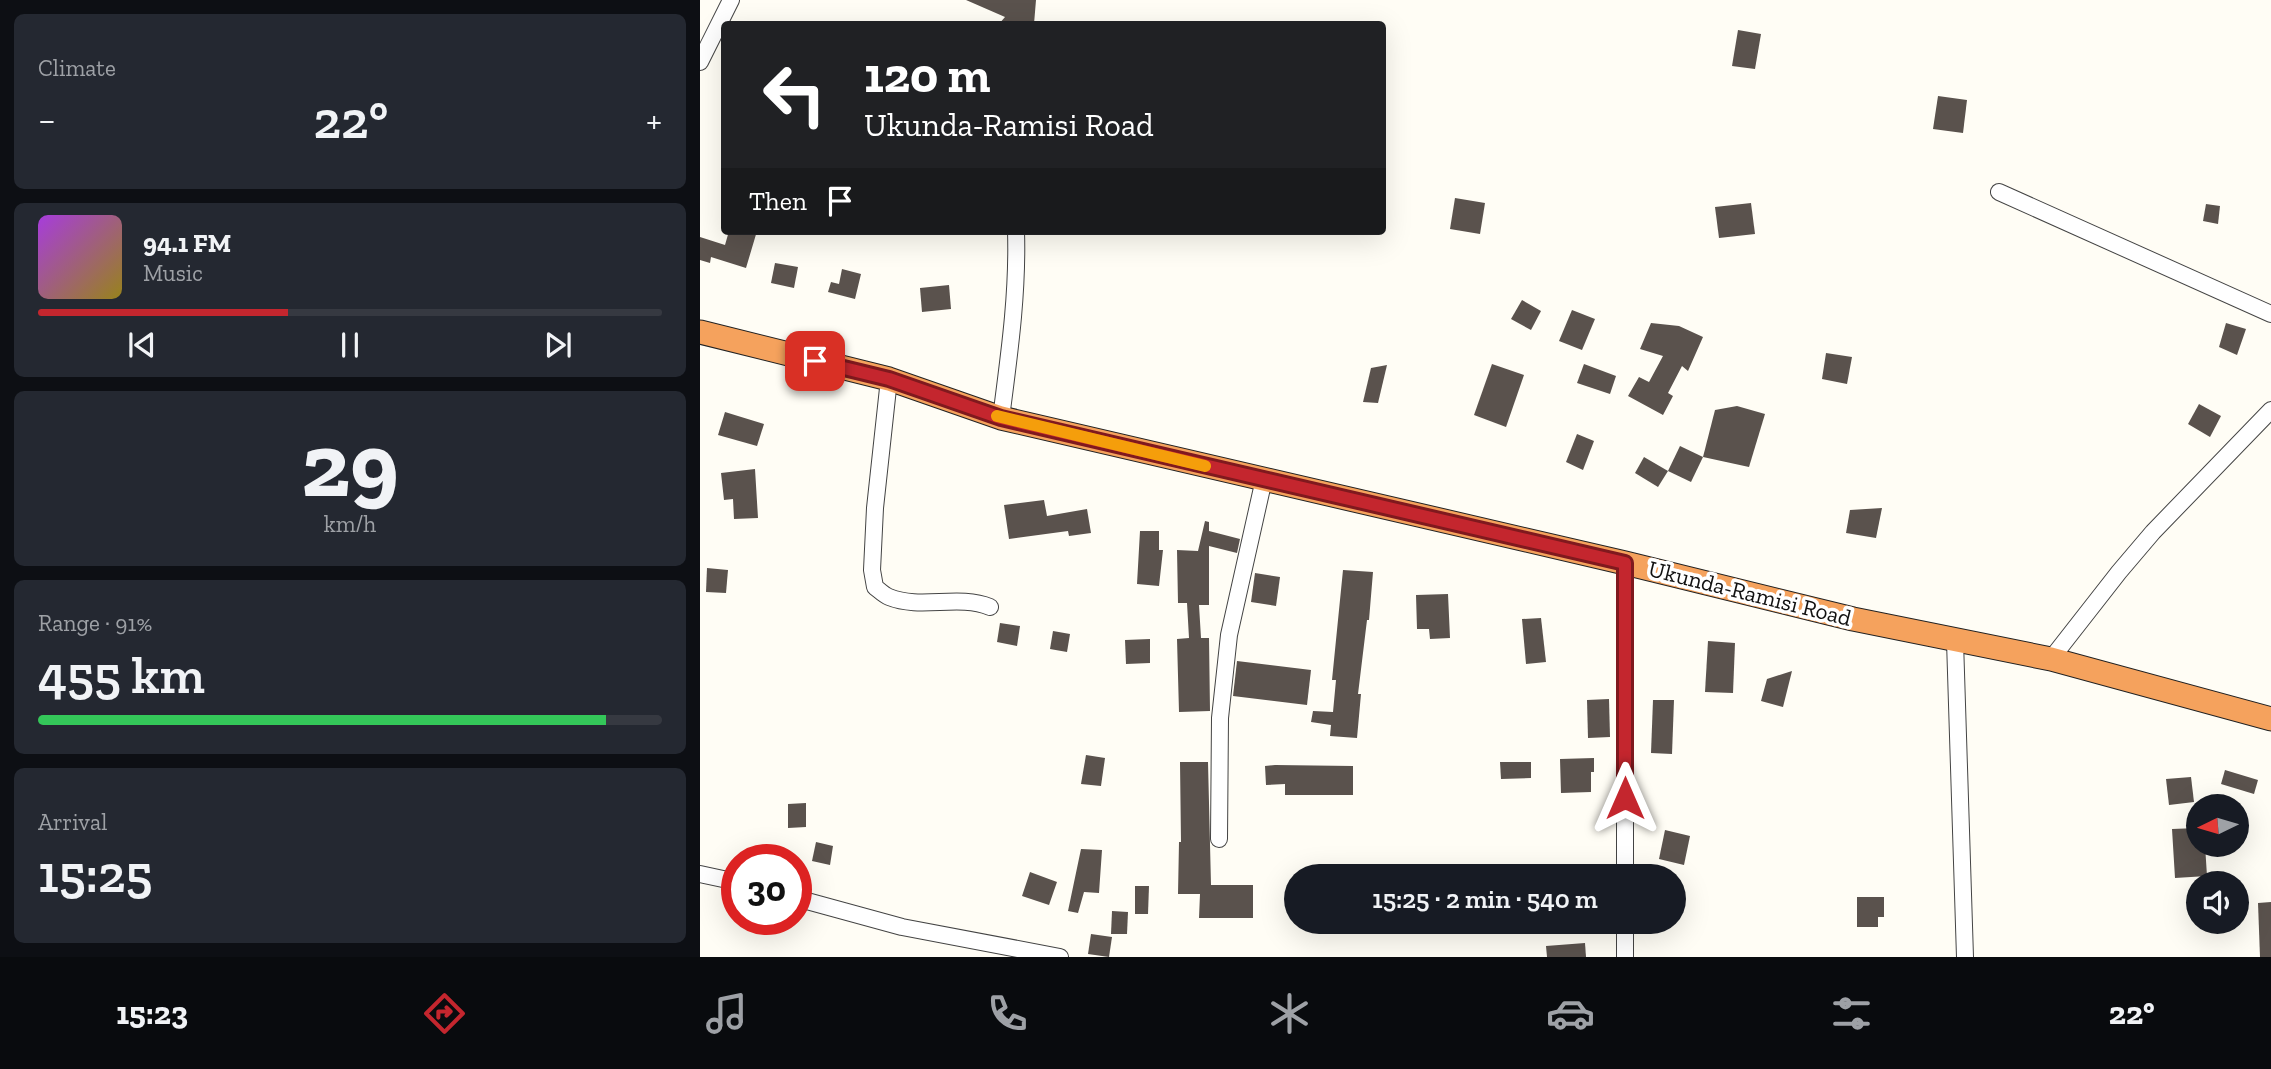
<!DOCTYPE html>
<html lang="en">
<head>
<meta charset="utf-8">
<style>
  body { margin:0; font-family:"Zilla Slab",serif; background:#242831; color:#f1f3f6; height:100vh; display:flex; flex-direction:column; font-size:26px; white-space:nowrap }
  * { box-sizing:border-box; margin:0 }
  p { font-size:23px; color:#9ea1a6 }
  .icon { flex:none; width:38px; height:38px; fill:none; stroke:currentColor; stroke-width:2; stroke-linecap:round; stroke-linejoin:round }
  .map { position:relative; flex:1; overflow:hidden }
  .details { display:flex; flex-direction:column; gap:14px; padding:14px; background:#0d0f14; width:700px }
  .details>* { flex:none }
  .banner { position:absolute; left:21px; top:21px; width:665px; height:214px; border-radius:7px; box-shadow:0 7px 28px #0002; background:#202124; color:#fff; overflow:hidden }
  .needle { width:46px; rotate:265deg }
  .tools { position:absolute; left:1486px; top:794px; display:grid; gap:14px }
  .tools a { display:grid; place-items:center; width:63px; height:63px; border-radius:50%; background:#171b24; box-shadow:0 7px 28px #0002; font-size:35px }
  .speed { position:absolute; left:21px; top:844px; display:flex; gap:14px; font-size:35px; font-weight:700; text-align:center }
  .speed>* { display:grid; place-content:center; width:91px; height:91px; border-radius:50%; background:#171b24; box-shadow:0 7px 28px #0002; line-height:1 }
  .speed .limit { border:10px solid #d22; background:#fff; color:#111 }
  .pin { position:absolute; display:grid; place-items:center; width:60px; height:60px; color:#fff; margin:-30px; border-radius:14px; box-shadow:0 4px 10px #0006 }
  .me { position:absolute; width:77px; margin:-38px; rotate:0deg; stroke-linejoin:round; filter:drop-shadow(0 0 5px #0008) }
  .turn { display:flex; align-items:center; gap:24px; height:147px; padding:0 28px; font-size:32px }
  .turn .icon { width:91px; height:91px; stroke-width:2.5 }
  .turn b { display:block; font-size:49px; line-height:60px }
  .then { display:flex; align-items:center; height:66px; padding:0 28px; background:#0003; gap:14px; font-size:26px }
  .big { font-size:52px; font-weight:600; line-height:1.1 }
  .details .widget { flex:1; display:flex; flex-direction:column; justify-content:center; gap:10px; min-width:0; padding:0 24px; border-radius:10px; background:#242831 }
  .details .dial { align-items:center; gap:0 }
  .dial b { font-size:91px; line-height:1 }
  .song { display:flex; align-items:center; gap:21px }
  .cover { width:84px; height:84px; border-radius:10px; background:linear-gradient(135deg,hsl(280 70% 55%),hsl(50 70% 35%)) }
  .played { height:7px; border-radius:4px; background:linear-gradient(90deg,#c4262e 40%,#363941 40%) }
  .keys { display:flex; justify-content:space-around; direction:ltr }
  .heat { display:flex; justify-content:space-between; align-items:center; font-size:38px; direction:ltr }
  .charge { height:10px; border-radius:5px; background:linear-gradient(90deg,#34c759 91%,#363941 0) }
  .trip { position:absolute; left:584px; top:864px; width:402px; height:70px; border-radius:35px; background:#171b24; box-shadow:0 7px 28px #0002; font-weight:600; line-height:70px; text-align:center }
  .dock { display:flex; height:112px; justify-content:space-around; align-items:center; background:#090b0e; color:#9ea1a6 }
  .dock .icon { width:49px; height:49px }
  .dock .current { color:#c4262e }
  .dock b { font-size:32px; color:#f1f3f6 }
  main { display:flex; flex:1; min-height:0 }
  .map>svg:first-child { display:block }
</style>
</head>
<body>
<main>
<section class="details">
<div class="widget"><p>Climate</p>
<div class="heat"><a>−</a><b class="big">22°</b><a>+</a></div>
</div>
<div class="widget">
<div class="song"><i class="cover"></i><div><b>94.1 FM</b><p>Music</p></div></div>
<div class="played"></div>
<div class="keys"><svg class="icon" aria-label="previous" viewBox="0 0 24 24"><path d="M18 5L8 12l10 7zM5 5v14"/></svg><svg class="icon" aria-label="pause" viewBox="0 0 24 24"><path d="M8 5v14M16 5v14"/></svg><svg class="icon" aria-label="next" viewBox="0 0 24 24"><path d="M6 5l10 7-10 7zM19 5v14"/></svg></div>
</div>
<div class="widget dial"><b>29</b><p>km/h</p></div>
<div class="widget"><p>Range · 91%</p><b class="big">455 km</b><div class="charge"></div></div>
<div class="widget"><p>Arrival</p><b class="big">15:25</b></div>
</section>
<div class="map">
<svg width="1571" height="957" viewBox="0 0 1571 957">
  <rect width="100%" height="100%" fill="#fffdf5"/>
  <g fill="#5a524d">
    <path d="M266,0H336L334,24H299L305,17Z"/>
    <path d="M1038,30L1061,34L1055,69L1032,66Z"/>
    <path d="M1238,96L1267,100L1263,133L1233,129Z"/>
    <path d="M755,198L785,203L780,234L750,229Z"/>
    <path d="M1051,203L1055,234L1019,238L1015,207Z"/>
    <path d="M1506,204L1520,206L1518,224L1503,221Z"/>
    <path d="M29,231H57L46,268L11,257L10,263L0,260V237L25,245Z"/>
    <path d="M75,263L98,267L94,288L71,283Z"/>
    <path d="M142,269L161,274L155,299L128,292L131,282L139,284Z"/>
    <path d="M249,285L251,309L222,312L220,288Z"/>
    <path d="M822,300L841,311L831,330L811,319Z"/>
    <path d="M872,310L895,319L882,350L859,341Z"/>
    <path d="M951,323L979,326L1003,337L988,371L982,366L968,393L973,396L963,415L928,396L939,377L949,382L963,356L940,349Z"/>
    <path d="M1526,323L1546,329L1537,355L1519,347Z"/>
    <path d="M1126,353L1152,357L1147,384L1122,379Z"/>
    <path d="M792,364L824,375L806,427L774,415Z"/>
    <path d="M884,364L916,376L910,394L877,383Z"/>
    <path d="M687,365L678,403L663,402L671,368Z"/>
    <path d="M1499,404L1521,416L1510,437L1488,424Z"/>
    <path d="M1037,406L1065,414L1049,467L1003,457L1015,410Z"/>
    <path d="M25,412L64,424L57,446L18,435Z"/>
    <path d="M877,434L894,441L883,470L866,462Z"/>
    <path d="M980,446L1003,457L991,482L968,471Z"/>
    <path d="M944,457L968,471L958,487L935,473Z"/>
    <path d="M55,469L58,518L34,519L33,499L24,500L21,473Z"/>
    <path d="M344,500L347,516L387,509L391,533L369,536L368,531L309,539L304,505Z"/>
    <path d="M1182,508L1176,538L1146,533L1150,510Z"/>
    <path d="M505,521L509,522V531L540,539L537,553L509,546V605H499L501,638H509L510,711L479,712L477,639L489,638L487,603H478L477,550L498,551Z"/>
    <path d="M440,531H459V550H463L459,586L437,584Z"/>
    <path d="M7,568L28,570L26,593L6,592Z"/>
    <path d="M643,570L673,572L669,620H667L658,694H661L657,738L630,736L631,725L611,722L613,711L633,712L636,680H632Z"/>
    <path d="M555,573L580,577L576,606L551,602Z"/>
    <path d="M748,594L750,638L730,639L729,629H717L716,595Z"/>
    <path d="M841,618L846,662L826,664L822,619Z"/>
    <path d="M300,623L320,626L317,646L297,642Z"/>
    <path d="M353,631L370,634L367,652L350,649Z"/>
    <path d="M450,639V663L426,664L425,640Z"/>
    <path d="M1008,641L1035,643L1033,693L1005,692Z"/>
    <path d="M537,661L611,670L607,705L533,696Z"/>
    <path d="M1092,671L1083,707L1061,701L1067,679Z"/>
    <path d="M909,699L910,737L888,738L887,700Z"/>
    <path d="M953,700H974L972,754L951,753Z"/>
    <path d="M386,755L405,758L401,786L381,784Z"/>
    <path d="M894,758V772H891V792L861,793L860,759Z"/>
    <path d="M480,762H508L511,885H553V918H499L500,894H478L479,842H481Z"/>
    <path d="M800,762H831V778L801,779Z"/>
    <path d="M575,765L653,766V795H585V784L566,785L565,766Z"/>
    <path d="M1525,770L1558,780L1554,794L1521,784Z"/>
    <path d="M1491,777L1494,802L1469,805L1466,779Z"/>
    <path d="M106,803V827L88,828V804Z"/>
    <path d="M1498,828V845H1505L1507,876L1475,878L1472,829Z"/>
    <path d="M965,830L990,836L984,865L959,859Z"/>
    <path d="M116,842L133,846L130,865L112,861Z"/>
    <path d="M381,849L402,850L399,893L384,892L378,913L368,911Z"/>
    <path d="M330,872L357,882L349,905L322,896Z"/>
    <path d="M435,886H449L448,914H435Z"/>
    <path d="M1157,897H1184V917H1178V927H1157Z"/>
    <path d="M1571,902V957H1560L1558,903Z"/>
    <path d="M412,911L428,912L427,934H411Z"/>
    <path d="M391,934L412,937L409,957L388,954Z"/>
    <path d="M885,943L886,957H847L846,946Z"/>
  </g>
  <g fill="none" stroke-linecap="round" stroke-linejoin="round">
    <defs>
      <g id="minor">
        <path d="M0,62L31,0"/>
        <path d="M1299,192L1571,314"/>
        <path d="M189,379L175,508L172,570L175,587C179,590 184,595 189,597C221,610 258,594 290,607"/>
        <path d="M301,418C309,356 318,294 316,231"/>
        <path d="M1255,641L1265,957"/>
        <path d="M1351,659L1419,572L1453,532L1571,410"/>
        <path d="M519,839L520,718L529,635L564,479"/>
        <path d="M0,874L37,882"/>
        <path d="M925,877V563"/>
        <path d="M96,898L202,927L360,957"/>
        <path d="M925,957V922"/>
      </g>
      <path id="highway" d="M0,332L189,379L301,418L925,563L1153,619L1351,659L1571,719"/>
    </defs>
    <use href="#minor" stroke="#444" stroke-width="18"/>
    <use href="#highway" stroke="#222" stroke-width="25"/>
    <use href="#minor" stroke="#fff" stroke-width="16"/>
    <use href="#highway" stroke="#f5a25d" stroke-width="23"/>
  </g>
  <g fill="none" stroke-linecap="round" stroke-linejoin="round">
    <defs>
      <path id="route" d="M115,361L189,379L301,418L925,563V798"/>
    </defs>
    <use href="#route" stroke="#7f191e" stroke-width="18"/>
    <use href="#route" stroke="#c4262e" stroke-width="12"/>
    <path stroke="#f59e0b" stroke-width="12" d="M297,416L505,466"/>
  </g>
  <g text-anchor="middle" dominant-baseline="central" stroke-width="7" stroke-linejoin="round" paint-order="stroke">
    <g font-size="23" fill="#111" stroke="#fff">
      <text transform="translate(1050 593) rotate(14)">Ukunda-Ramisi Road</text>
    </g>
  </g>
</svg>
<div class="tools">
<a><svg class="needle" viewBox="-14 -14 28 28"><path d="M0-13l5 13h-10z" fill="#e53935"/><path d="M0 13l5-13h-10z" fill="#9ea1a6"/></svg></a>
<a><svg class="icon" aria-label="sound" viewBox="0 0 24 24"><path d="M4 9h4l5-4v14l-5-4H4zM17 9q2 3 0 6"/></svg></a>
</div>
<div class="speed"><div class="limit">30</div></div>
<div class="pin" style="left:115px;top:361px;background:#d93025"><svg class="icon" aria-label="arrive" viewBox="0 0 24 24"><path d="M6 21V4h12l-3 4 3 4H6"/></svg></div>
<svg class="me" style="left:925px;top:798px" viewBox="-20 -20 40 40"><path d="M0-17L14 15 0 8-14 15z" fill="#c4262e" stroke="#fff" stroke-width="4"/></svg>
<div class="trip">15:25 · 2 min · 540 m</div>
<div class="banner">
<div class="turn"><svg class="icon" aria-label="left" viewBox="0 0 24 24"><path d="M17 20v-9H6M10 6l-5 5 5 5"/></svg><div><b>120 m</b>Ukunda-Ramisi Road</div></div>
<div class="then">Then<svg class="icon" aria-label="arrive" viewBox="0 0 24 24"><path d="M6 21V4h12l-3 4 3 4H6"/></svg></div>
</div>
</div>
</main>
<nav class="dock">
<b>15:23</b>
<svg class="icon current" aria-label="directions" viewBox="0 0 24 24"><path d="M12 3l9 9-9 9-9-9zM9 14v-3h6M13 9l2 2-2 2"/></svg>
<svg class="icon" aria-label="music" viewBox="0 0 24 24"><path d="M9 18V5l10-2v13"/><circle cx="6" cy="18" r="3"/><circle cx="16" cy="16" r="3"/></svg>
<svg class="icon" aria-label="phone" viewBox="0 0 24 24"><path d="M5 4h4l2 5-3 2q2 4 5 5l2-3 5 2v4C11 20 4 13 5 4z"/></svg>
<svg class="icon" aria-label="climate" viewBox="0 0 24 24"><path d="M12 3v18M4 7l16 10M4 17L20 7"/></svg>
<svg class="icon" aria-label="car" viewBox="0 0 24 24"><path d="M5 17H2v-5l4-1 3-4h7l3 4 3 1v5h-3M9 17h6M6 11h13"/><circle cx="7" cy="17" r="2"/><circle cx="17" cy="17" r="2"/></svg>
<svg class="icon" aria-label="filters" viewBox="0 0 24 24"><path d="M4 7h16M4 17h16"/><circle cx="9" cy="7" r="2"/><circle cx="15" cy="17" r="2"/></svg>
<b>22°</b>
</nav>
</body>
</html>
